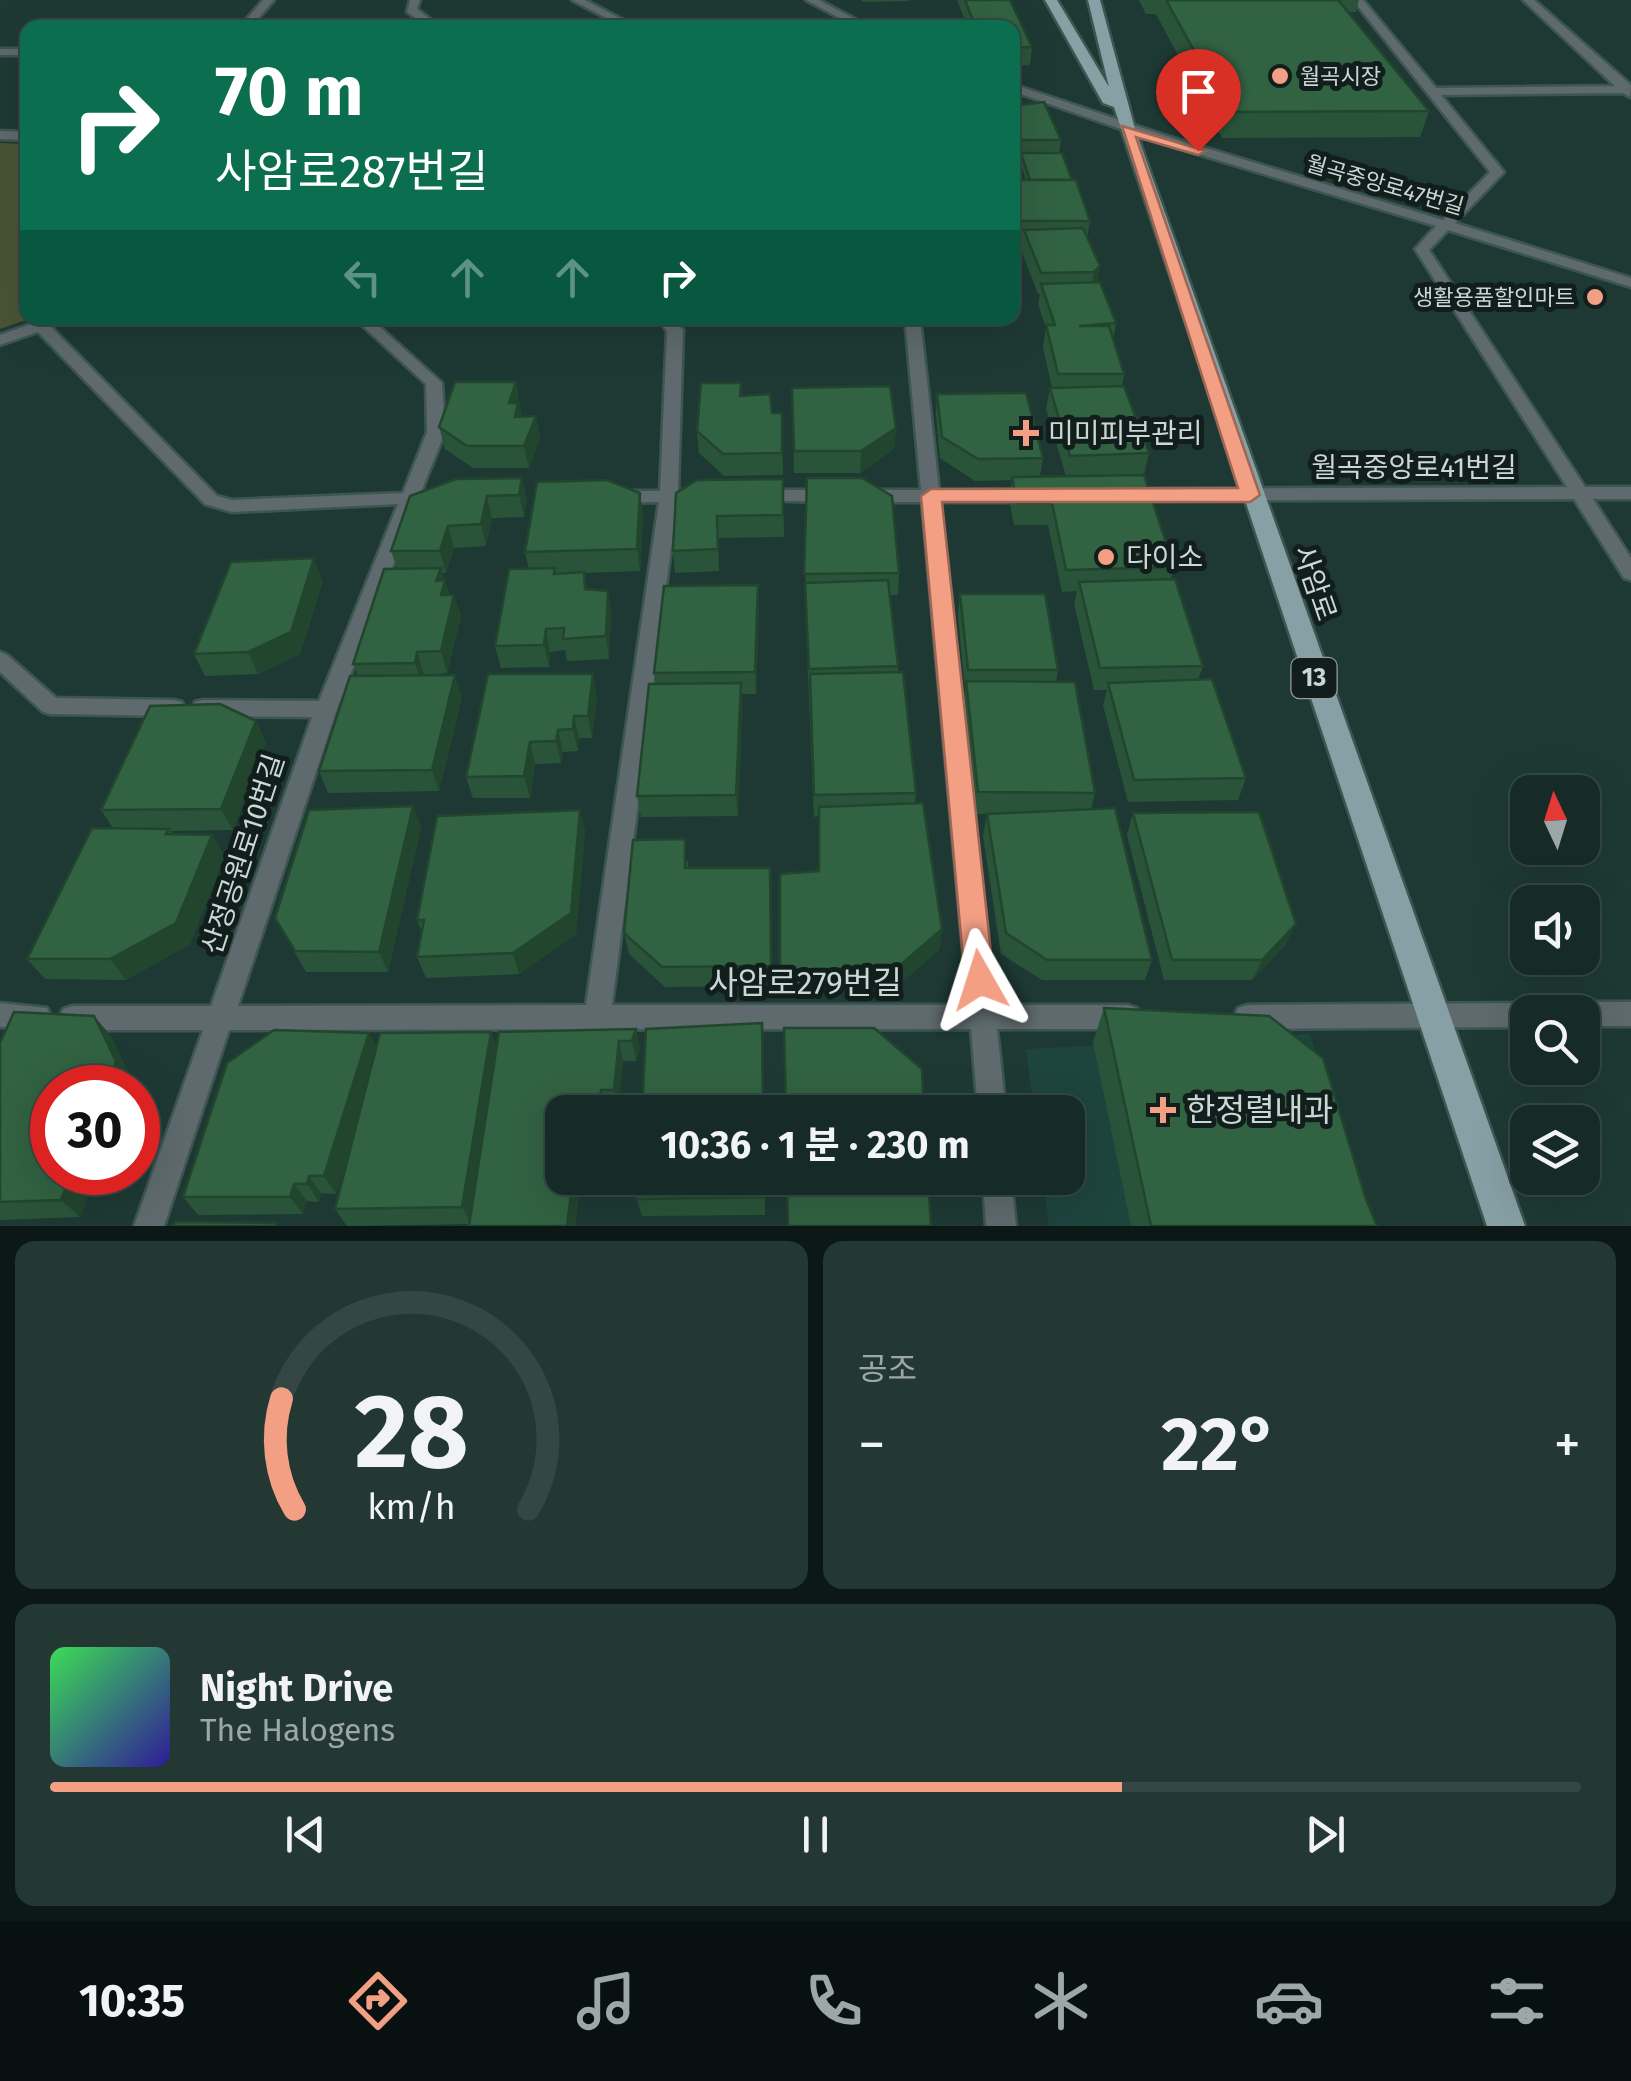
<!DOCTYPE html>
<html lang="ko">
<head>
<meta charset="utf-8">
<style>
  body { margin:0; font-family:"Fira Sans","Noto Sans KR",sans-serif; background:#233733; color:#f1f3f6; height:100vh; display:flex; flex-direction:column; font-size:38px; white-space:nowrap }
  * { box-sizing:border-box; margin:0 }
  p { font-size:32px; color:#9ea7a7 }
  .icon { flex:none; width:55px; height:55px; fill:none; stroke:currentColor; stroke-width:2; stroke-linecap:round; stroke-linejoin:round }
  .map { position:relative; height:1226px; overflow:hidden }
  .drawer { display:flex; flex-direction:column; gap:15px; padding:15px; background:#0c1815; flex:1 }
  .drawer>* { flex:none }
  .top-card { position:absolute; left:20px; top:20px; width:1000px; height:305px; border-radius:20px; box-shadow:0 10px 40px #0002,0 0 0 2px #354744; background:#0b6e4f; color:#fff; overflow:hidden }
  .needle { width:65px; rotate:356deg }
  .buttons { position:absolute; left:1510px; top:775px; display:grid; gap:20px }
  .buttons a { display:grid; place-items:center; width:90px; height:90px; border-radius:20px; background:#162b27; box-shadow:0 10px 40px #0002,0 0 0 2px #354744; font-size:50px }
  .speed { position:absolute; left:30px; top:1065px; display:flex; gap:20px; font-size:50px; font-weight:700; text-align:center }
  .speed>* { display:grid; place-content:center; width:130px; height:130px; border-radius:50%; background:#162b27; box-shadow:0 10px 40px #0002,0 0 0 2px #354744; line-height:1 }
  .speed .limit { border:15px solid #d22; background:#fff; color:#111 }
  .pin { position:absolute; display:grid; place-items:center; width:85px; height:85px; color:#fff; margin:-102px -42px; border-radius:50% 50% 50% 0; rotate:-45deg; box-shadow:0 0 10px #0007 }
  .pin .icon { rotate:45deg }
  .me { position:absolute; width:110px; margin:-55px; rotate:354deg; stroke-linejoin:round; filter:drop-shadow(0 0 8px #0008) }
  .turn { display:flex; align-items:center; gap:35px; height:210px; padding:0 30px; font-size:45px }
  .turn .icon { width:130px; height:130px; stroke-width:2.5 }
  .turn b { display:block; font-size:70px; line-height:85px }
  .lanes { display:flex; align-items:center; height:95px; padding:0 30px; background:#0003; justify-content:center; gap:50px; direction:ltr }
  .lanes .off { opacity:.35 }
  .big { font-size:75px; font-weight:700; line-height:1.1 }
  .drawer .widget { flex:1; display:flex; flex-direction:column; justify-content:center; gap:15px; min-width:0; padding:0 35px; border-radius:20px; background:#233733 }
  .drawer .dial { align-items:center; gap:0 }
  .dial svg { height:260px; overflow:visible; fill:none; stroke:#354744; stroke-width:7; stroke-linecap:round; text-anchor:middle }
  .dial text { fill:#f1f3f6; stroke:none }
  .song { display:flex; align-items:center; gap:30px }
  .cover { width:120px; height:120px; border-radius:15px; background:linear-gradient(135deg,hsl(130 70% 55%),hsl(250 70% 35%)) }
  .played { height:10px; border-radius:5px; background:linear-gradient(90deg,#f39f83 70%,#354744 70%) }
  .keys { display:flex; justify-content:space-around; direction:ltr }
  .heat { display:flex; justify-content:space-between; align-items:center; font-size:55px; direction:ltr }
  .drawer .tiles { flex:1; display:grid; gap:15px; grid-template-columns:1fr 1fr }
  .widget:last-child { grid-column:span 2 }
  .trip { position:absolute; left:545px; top:1095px; width:540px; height:100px; border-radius:20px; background:#162b27; box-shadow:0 10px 40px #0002,0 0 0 2px #354744; font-weight:700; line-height:100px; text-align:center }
  .menu { display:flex; height:160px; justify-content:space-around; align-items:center; background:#091110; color:#9ea7a7 }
  .menu .icon { width:70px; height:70px }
  .menu .active { color:#f39f83 }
  .menu b { font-size:45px; color:#f1f3f6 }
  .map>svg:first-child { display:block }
</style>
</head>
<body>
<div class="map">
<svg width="1631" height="1226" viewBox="0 0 1631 1226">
  <rect width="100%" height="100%" fill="#1e3934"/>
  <path fill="#1e443e" d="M1310,1034L1371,1226H1049L1043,1178H1068V1112H1034L1026,1049Z"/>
  <path fill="#495436" d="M0,143L27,144L28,318H32L0,329Z"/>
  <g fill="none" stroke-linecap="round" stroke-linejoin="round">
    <defs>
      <g id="street">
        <path d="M263,0H274L250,28H239Z"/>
        <path d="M410,0H420L417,9L442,28H429L407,12Z"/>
        <path d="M572,0H585L639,28H625Z"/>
        <path d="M806,0H819L872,28H858Z"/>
        <path d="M1353,0H1363L1436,88L1615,86L1523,0H1534L1631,85L1630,97L1623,93L1441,95L1504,172L1455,223L1631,278V287L1448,230L1429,250L1585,487H1631V499H1593L1631,558V580L1624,578L1574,499L1123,501L1114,495L1123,489L1567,487L1415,249L1436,226L1161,143L1012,91V84L1170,137L1443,220L1490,172Z"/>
        <rect x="0" y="49" width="28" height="6"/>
        <path d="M0,131L28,132V140L0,139Z"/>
        <path d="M48,318H68L51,327L217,496L232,500L403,493L427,432L426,384L354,318H370L442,383L445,432L421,492L434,491L443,497L434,503L417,504L337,709L238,1006L586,1005L659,502L613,503L604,497L613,491H660L667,331L657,318H672L683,330L678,490H699L708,496L699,502H677L612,1005H968L922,502H868L859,496L868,490H921L905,318H920L939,490H1034L1043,496L1034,502H940L994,1005H1128L1137,1008L1141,1017L1137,1026L1128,1029H997L1006,1112H978L971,1029L229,1030L164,1226H134L203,1030H72L63,1027L59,1018L63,1009L72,1006H211L312,717L203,716L195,714L192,708L195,702L203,700L319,701L398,504L232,512L205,504L38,332L0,345V335Z"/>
        <path d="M758,490H829L838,496L829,502L752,500L749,496L752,492Z"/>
        <path d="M0,652L7,655L56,698L174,700L182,702L185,708L182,714L174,716L51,714L43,712L0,672Z"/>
        <path d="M1582,1002H1631V1026H1582V1012H1570L1573,1005Z"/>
        <path d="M0,1003L47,1008L51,1017L47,1026L38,1029L0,1027Z"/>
        <path d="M1528,1003L1537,1006L1540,1012H1528V1027L1247,1029L1238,1026L1234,1017L1238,1008L1247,1005Z"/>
        <path d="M983,1178H1011L1016,1226H986Z"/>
      </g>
      <path id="primary" d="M1045,0H1057L1109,87L1088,0H1100L1135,129L1525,1226H1487L1114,107L1103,103Z"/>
    </defs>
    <use href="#street" stroke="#3d5651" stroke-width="5"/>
    <use href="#primary" stroke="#3d5651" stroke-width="5"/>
    <use href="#street" fill="#5e6a6d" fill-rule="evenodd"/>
    <use href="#primary" fill="#87a0a5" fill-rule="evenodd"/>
  </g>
  <g fill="#2a5439">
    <path d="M861,0H909V1L863,2Z"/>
    <path d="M957,0H1010L1032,47L1030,65L1012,66V28H968Z"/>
    <path d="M1139,0H1359L1356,12H1348L1429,111L1420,137L1222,138L1156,14H1146Z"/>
    <path d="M1012,106L1061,140L1059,153L1090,221L1087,238L1097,282L1116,323L1113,340L1124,374L1122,386L1149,453L1144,475L1174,567L1171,579L1203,666L1198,680L1246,778L1238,800L1128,802L1103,705L1107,690H1094L1074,604L1077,591L1062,592L1048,525H1014L1009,498L1012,480L975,481L940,458L936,415L937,394L1043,458L1040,476H1066L1046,409L1050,388H1052L1043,347L1046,328L1038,304L1040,294H1038L1021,250L1022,241H1017L1012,222V180H1026L1020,163V160H1012Z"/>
    <path d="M516,382L521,416H536L540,438L529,468H473L445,449L439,427Z"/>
    <path d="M792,388L896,428L894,449L860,473H794Z"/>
    <path d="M742,396L772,413H782L783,475L724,476L699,453L697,431Z"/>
    <path d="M522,478L527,500L524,517L492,518L486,546L454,548L446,573H442L450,595H454L461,617L447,673L424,675L462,697L439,791L328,793L319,771L358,676L353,664L397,568L391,551L410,496Z"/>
    <path d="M807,478L899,573L898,595H890L898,672L916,793L915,803L942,929L939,950L895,988L780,990V970L819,871V816L814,817L805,605Z"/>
    <path d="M783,479L784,537L718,538L719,571L675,573L673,551L676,493Z"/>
    <path d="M640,493L643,515L640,571L584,573L587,589L608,591L611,613L609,659L567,661L565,650L550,652L549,667L501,668L495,646L529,569L525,552Z"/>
    <path d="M323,581L300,654L258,674L205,676L194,654Z"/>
    <path d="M960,594L1058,670L1056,682L1095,793L1091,810L1152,960L1145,980H1042L1001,954L983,836L987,814H991H974L963,703L965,690L958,616Z"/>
    <path d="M759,607L756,694H742L738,816L641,817L637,796L655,684L654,673Z"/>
    <path d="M597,696L592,738H579L578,751L563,752L561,763L535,764L530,798H473L466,777Z"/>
    <path d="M256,721L266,743L233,830L171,831L173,834L225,856L190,944L126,980L45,979L27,959L113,828L101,810Z"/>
    <path d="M413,806L421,827L388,972H306L275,918Z"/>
    <path d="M580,810L585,832L576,934L519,974L426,978L417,957L422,932L417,920Z"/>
    <path d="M1133,813L1286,944L1252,980H1164L1127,835Z"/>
    <path d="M688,860V868H770L772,986L665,987L629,954L624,933Z"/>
    <path d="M1104,1008L1366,1199L1377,1226H1131L1093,1042Z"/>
    <path d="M636,1029L640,1048L636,1061H623L618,1109L606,1108V1112H562L581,1178L575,1226H469V1224L347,1226L335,1209L357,1125L336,1194L321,1193L319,1202L307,1201L303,1214L198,1215L183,1197L369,1033L377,1048L497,1046Z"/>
    <path d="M111,1036L132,1081L52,1172H97L80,1217L0,1220V1043Z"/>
    <path d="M639,1178H765V1215L642,1216L637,1199Z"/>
  </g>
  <g fill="#22452e">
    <path d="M1100,266L1096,287L1090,292L1094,272Z"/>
    <path d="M516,382L520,404L523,424L516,418L509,403Z"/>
    <path d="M536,416L540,438L529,468L524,446Z"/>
    <path d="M896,428L894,449L860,473L861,451Z"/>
    <path d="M522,478L527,500L524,517L519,495Z"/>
    <path d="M640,493L643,515L640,571L637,549Z"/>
    <path d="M487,496L492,518L486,546L481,524Z"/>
    <path d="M448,526L454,548L446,573L440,551Z"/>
    <path d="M314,558L323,581L300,654L258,674L248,652Z"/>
    <path d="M441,568L452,602L447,617L436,581Z"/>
    <path d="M758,585L759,607L756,694L755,672Z"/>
    <path d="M608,591L611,613L609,659L606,636Z"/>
    <path d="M454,595L461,617L447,673L441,651Z"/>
    <path d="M546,629L550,652L549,667L544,645Z"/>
    <path d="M417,652L424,674L422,685L415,663Z"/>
    <path d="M593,674L597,696L592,738L588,716Z"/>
    <path d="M455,675L462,697L439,791L432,770Z"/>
    <path d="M741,683L743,705L738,816L736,795Z"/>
    <path d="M574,716L579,738L578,751L573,729Z"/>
    <path d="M256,721L266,743L233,830L221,809Z"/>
    <path d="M558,730L563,752L561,763L556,741Z"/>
    <path d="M530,742L535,764L530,798L524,776Z"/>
    <path d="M413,806L421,827L388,972L379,952Z"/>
    <path d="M580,810L585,832L576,934L519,974L513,953Z"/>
    <path d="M212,835L225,856L190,944L126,980L110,959Z"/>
    <path d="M1296,924L1286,944L1252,980L1262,960Z"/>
    <path d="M942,929L939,950L895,988L897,968Z"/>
    <path d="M94,1016L111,1036L132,1081L130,1088H106Z"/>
    <path d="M636,1029L640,1048L636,1061L632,1041Z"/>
    <path d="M491,1032L499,1052L471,1224L462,1207Z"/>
    <path d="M369,1033L379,1052L336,1194L324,1176Z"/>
    <path d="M619,1041L623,1061L618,1109L614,1090Z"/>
    <path d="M601,1090L606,1108V1112H598Z"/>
    <path d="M72,1172H97L80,1217L61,1200Z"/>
    <path d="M309,1176L321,1193L319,1202L307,1184Z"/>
    <path d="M573,1178H581L575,1226H567Z"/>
    <path d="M294,1184L307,1201L303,1214L290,1197Z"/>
  </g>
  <g fill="#316242" stroke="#22452e" stroke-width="2.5">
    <path d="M965,0H1010L1032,47L1012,48V28H976Z"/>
    <path d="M1166,0H1338L1429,111L1228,112Z"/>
    <path d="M1044,102L1061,140H1012V106Z"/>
    <path d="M1021,153H1062L1072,180H1030Z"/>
    <path d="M1012,180H1076L1090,221H1020L1012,193Z"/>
    <path d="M1083,228L1100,266L1094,272L1041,273L1024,230Z"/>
    <path d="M1100,282L1116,323L1079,326H1109L1124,374H1058L1046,325H1055L1041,284Z"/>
    <path d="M455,382H516L509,403H518L515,417L536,416L524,446H467L439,427Z"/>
    <path d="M701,383H741L740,396L770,394L772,413H782V453L723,454L697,431Z"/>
    <path d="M890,386L896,428L861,451H794L792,388Z"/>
    <path d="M1124,386L1149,453L1070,456L1050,388Z"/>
    <path d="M1026,393L1043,458L978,459L942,437L937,394Z"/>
    <path d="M1144,475L1174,567L1066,570L1052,503H1017L1012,477Z"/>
    <path d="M522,478L519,495L487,496L481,524L448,526L440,551H391L410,496L456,479Z"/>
    <path d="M807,478H862L892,496L899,573L804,574Z"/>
    <path d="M783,479V515L717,516L718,549L673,551L676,493L697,480Z"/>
    <path d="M607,480L640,493L637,549L525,552L537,482Z"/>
    <path d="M314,558L291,632L248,652L194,654L231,562Z"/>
    <path d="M441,568L436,581L445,580L441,595H454L441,651L417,652L415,663L353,664L384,569Z"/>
    <path d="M555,568L554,574L584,572L585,589L608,591L606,636L563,639L564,628L546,629L544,645L495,646L509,569Z"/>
    <path d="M1175,579L1203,666L1100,668L1079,582Z"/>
    <path d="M888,580L898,666L809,669L805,583Z"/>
    <path d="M758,585L755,672L654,673L664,586Z"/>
    <path d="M960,594H1045L1058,670H968Z"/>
    <path d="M903,672L916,793L814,795L810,674Z"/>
    <path d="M488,674H593L588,716H574L573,729L558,730L556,741L530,742L524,776L466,777Z"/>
    <path d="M455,675L432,770L319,771L350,676Z"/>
    <path d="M1212,679L1246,778L1134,780L1108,683Z"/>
    <path d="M966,681L1075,682L1095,793L978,792Z"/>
    <path d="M741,683L736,795L637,796L649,684Z"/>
    <path d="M220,704L256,721L221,809L101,810L150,706Z"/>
    <path d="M923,803L942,929L897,968L780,970V874L819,871V807Z"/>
    <path d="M413,806L379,952L295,951L275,918L309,810Z"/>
    <path d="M1115,808L1152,960H1047L1006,933L987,814Z"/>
    <path d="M580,810L571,913L513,953L417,957L424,920H417L437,816Z"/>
    <path d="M1259,812L1296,924L1262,960H1172L1133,813Z"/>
    <path d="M92,828L169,829L166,834L212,835L176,923L110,959H27Z"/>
    <path d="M685,839V868H770L771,966L662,967L624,933L633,840Z"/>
    <path d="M1104,1008L1269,1016L1323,1058L1366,1199L1377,1226H1151Z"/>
    <path d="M14,1012L94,1016L116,1061L106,1088H52V1172H72L61,1200L0,1202V1043Z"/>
    <path d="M762,1023L763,1112H642L646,1029Z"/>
    <path d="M784,1028H874L922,1069L924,1112H786Z"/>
    <path d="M636,1029L632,1041H619L614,1090H601L598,1112H562V1178H573L567,1226H469L499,1032Z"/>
    <path d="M274,1030L369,1033L324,1176H309L307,1184H294L290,1197H183L227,1063Z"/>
    <path d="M491,1032L462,1207L335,1209L380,1033Z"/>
    <path d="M639,1178H764V1197L637,1199Z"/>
    <path d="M787,1178H928L931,1226H788Z"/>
    <path d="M175,1222L277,1223L276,1226H173Z"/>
  </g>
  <path fill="#f39f83" stroke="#9e6755" stroke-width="2.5" d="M1122,126L1206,151L1198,155L1136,137L1260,495L1250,502H942L994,980L990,990L980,994L969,990L965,980L921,496L931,489L1238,488Z"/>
  <g fill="#f39f83" stroke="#121e1b" stroke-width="4">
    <circle cx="1280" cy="76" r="10"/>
    <circle cx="1595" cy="297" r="10"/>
    <path d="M1021 418h10v10h10v10h-10v10h-10v-10h-10v-10h10z"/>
    <circle cx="1106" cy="557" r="10"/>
    <path d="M1158 1095h10v10h10v10h-10v10h-10v-10h-10v-10h10z"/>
  </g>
  <g text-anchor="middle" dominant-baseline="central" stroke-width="10" stroke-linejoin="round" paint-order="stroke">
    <g font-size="22" fill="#c9d8d5" stroke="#121e1b" text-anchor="start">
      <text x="1300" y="76">월곡시장</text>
      <text x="1575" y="297" text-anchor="end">생활용품할인마트</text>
    </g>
    <g font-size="22" fill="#c9d8d5" stroke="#121e1b">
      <text transform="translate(1385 185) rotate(16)">월곡중앙로47번길</text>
    </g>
    <rect fill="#121e1b" stroke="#92a09d" stroke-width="2.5" x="1291.5" y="658" width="45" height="40" rx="8"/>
    <g font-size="25" font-weight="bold" fill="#c9d8d5">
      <text x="1314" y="678">13</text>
    </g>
    <g font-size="28" fill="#c9d8d5" stroke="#121e1b" text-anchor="start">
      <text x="1048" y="433">미미피부관리</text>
      <text x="1126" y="557">다이소</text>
    </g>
    <g font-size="28" fill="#c9d8d5" stroke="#121e1b">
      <text x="1414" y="467">월곡중앙로41번길</text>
      <text transform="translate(1315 583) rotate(71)">사암로</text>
      <text transform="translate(243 854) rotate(-72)">산정공원로10번길</text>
    </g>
    <g font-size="32" fill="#c9d8d5" stroke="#121e1b">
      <text x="805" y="983">사암로279번길</text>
    </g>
    <g font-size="32" fill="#c9d8d5" stroke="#121e1b" text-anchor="start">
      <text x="1186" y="1110">한정렬내과</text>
    </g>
  </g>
</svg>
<div class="buttons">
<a><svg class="needle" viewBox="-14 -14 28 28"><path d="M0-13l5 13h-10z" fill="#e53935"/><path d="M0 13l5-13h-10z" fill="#9ea7a7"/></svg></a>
<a><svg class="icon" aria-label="sound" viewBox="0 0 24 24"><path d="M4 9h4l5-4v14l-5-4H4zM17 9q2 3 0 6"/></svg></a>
<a><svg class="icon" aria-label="search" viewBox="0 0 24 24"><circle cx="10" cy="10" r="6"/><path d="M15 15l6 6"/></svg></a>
<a><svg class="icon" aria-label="layers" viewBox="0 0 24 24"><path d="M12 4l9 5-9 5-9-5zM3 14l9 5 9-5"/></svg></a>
</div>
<div class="speed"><div class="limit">30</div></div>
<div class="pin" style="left:1198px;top:151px;background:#d93025"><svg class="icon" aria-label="arrive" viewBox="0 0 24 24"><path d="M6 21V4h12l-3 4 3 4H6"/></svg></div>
<svg class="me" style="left:980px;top:980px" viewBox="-20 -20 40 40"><path d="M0-17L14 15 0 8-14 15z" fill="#f39f83" stroke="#fff" stroke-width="4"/></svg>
<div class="trip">10:36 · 1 분 · 230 m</div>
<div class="top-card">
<div class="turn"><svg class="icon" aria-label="right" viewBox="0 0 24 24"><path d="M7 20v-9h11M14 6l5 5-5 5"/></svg><div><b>70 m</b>사암로287번길</div></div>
<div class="lanes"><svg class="icon off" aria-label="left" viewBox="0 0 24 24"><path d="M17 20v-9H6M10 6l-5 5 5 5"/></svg><svg class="icon off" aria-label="ahead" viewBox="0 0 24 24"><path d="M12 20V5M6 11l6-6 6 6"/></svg><svg class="icon off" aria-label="ahead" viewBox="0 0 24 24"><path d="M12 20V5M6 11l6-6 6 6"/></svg><svg class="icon" aria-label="right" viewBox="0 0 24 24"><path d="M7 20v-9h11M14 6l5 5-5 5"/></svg></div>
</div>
</div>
<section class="drawer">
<div class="tiles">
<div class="widget dial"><svg viewBox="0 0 100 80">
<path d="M14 69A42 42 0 1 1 86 69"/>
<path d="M14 69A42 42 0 0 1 10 35" stroke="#f39f83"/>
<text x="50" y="56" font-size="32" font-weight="700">28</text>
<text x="50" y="72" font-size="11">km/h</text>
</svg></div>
<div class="widget"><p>공조</p>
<div class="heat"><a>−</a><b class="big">22°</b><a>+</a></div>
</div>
<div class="widget">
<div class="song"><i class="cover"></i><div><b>Night Drive</b><p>The Halogens</p></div></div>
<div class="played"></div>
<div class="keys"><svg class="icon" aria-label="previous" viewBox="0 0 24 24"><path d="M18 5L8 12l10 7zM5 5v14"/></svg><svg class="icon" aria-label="pause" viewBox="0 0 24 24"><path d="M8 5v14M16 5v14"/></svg><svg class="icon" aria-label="next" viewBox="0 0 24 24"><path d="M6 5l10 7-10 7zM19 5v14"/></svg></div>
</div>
</div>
</section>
<nav class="menu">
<b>10:35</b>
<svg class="icon active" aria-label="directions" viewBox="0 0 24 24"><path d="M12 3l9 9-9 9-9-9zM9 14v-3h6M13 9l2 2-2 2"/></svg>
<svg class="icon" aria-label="music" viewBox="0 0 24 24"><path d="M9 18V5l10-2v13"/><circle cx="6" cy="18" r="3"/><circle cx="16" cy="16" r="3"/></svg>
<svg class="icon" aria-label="phone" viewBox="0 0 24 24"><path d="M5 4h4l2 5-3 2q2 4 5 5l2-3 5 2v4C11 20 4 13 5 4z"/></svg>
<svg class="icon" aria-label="climate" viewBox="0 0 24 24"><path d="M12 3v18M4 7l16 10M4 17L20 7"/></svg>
<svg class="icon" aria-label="car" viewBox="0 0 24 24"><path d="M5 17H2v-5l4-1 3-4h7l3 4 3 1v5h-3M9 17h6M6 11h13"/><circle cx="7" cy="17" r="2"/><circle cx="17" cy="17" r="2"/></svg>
<svg class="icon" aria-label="filters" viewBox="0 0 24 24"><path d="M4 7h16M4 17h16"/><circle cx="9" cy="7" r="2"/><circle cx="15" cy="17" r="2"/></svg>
</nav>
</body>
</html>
